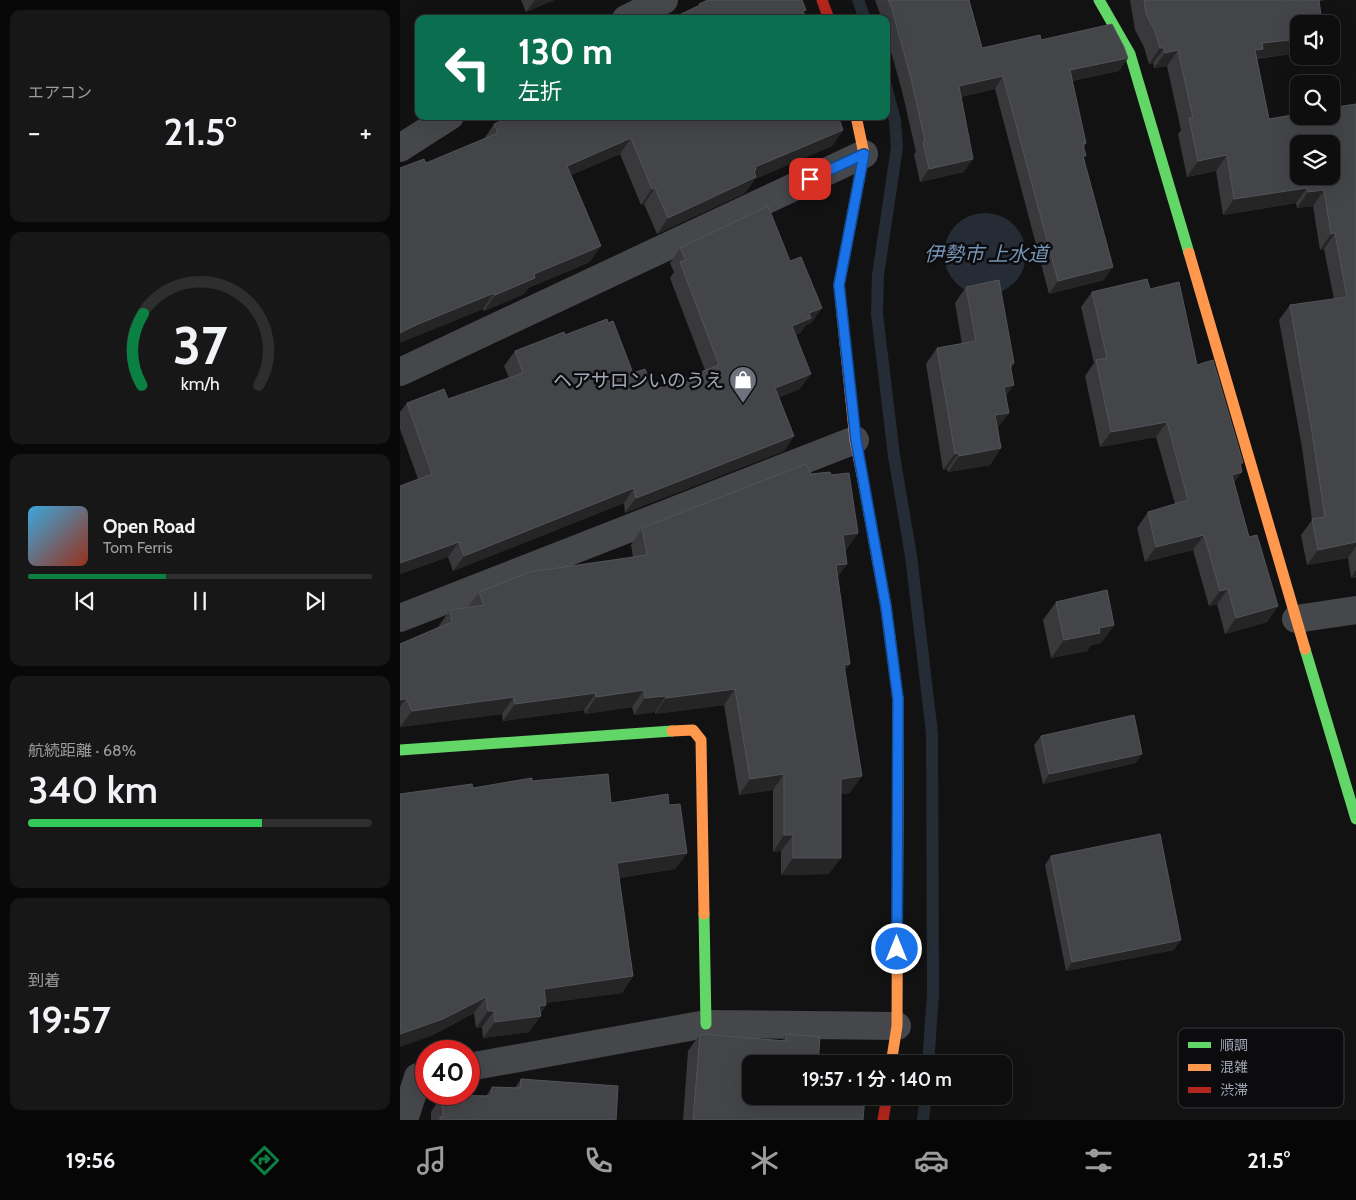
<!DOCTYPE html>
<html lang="ja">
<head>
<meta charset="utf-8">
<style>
  body { margin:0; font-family:Cabin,"Noto Sans JP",sans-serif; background:#171717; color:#f1f3f6; height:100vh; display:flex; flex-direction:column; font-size:19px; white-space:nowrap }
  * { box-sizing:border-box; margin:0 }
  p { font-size:16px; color:#9b9c9e }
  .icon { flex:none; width:28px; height:28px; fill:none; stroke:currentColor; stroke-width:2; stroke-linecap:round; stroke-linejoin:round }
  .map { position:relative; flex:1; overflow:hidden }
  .sheet { display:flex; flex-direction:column; gap:10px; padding:10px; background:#080808; width:400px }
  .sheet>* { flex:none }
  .top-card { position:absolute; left:15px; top:15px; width:475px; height:105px; border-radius:10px; box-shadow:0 5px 20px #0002,0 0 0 1px #2e2e2e; background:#0b6e4f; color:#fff; overflow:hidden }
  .tools { position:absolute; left:890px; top:15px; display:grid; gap:10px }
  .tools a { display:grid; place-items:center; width:50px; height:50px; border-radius:10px; background:#0e0e0e; box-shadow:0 5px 20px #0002,0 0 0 1px #2e2e2e; font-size:25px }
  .speed { position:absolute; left:15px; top:1040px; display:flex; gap:10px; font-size:25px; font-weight:700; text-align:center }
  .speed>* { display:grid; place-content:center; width:65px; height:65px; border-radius:50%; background:#0e0e0e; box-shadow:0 5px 20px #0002,0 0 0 1px #2e2e2e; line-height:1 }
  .speed .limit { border:8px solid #d22; background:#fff; color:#111 }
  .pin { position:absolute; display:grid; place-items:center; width:42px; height:42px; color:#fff; margin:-21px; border-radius:10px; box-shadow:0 2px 8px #0006 }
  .me { position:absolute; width:55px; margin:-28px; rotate:0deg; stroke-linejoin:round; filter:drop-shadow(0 0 4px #0008) }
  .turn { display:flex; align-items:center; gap:18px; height:105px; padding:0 20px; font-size:22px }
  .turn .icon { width:65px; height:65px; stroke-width:2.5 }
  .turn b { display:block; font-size:35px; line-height:42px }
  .big { font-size:38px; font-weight:600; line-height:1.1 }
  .sheet .card { flex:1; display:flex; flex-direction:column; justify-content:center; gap:8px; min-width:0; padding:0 18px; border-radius:10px; background:#171717 }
  .sheet .dial { align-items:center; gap:0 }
  .dial svg { height:130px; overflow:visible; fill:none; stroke:#2e2e2e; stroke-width:7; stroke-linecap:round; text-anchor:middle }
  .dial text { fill:#f1f3f6; stroke:none }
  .song { display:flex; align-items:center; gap:15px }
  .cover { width:60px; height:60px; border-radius:8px; background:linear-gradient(135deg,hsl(200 70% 55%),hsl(10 70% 35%)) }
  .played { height:5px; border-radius:2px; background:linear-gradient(90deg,#0b8043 40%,#2e2e2e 40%) }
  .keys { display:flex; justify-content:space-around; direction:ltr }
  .heat { display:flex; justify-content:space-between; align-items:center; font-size:28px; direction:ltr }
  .charge { height:8px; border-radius:4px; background:linear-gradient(90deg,#34c759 68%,#2e2e2e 0) }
  .trip { position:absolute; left:342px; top:1055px; width:270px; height:50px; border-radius:10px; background:#0e0e0e; box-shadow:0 5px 20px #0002,0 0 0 1px #2e2e2e; font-weight:600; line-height:50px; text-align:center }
  .dock { display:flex; height:80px; justify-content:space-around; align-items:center; background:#060606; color:#9b9c9e }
  .dock .icon { width:35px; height:35px }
  .dock .current { color:#0b8043 }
  .dock b { font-size:22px; color:#f1f3f6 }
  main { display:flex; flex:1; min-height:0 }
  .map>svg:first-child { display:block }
</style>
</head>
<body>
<main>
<section class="sheet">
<div class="card"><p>エアコン</p>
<div class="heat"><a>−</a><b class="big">21.5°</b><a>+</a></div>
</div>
<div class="card dial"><svg viewBox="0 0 100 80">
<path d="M14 69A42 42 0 1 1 86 69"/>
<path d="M14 69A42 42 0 0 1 15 25" stroke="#0b8043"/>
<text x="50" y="56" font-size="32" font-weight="700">37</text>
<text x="50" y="72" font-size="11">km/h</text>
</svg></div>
<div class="card">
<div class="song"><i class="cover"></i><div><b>Open Road</b><p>Tom Ferris</p></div></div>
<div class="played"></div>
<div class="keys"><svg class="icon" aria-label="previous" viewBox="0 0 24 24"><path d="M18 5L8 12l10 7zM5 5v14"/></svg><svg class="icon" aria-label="pause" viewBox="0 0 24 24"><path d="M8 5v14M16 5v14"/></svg><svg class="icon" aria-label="next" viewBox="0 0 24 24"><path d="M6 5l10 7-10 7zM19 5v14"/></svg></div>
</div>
<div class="card"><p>航続距離 · 68%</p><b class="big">340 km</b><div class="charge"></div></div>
<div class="card"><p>到着</p><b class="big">19:57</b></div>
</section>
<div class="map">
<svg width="956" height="1120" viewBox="0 0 956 1120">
  <rect width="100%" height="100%" fill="#121212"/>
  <circle fill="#252c35" cx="585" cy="254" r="41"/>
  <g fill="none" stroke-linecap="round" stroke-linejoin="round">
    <g stroke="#252c35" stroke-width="12">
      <path d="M458,0L465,19"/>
      <path d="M486,86L495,121L497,147L478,275L477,314L494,456L511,556L532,733L533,994L528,1064"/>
      <path d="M523,1120L526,1096"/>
    </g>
    <g stroke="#46474b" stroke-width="28">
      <path d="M226,19L264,0"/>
      <path d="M0,148L50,116"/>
      <path d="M0,372L464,154"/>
      <path d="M0,618L455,440"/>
      <path d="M896,619L956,610"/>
      <path d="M69,1067L306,1024L497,1026"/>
      <path d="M4,1120L18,1077"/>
    </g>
    <g stroke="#63d668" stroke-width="11">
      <path d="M699,0L730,54L789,253"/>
      <path d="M462,475L486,607L498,699V789"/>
      <path d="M905,649L956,819"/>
      <path d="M0,750L272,731"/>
      <path d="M304,914L306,1024"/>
    </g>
    <g stroke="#ff974d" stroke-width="11">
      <path d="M456,116L464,154L439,285L455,440L462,475"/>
      <path d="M789,253L905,649"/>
      <path d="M272,731L293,730L301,740L304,914"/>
      <path d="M491,1064L497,1026L498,789"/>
    </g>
    <g stroke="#b3261e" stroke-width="11">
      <path d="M422,0L429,19"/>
      <path d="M483,1120L487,1096"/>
    </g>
  </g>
  <g fill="#39393c">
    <path d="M121,0H154L126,12Z"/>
    <path d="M475,0H569L582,48L641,40L728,58L719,71L672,81L686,143L684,147V158L704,280L649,294L595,89L561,97L564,172L520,182L514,154L516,152L502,91L486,34V19H482Z"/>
    <path d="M730,0H926L919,1L899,53L856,59L869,119L956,104V578V577L951,578L948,558L907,565L901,535L912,520L902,448L879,320L890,305L934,299L924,249L920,250L913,206L897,208L896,203L823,215L816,171L787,177L778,134L781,130L767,66L754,68L753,63L749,64L744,47L735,30Z"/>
    <path d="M94,124L443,130L432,146L355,179L345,193L257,234L244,204L241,205L220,154L171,175L190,262L128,288L124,294L84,311L83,309L4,341L26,163L84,139Z"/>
    <path d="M280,248L390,261L422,308L411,323L406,325L400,333L396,335L400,389L379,397L394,436L384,451L225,513L224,503L53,571L48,557L0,574V486L18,479L0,429V412L7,403L48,399L109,378L104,366L115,351L165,335L208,323L233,373L254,390L305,370L270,278L274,272L270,263Z"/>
    <path d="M566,287L614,363L611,369L606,397L598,428L601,448L590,465L548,472L547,469L543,470L526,364L537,348L562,344L555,303Z"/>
    <path d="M750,289L797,365L843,463L840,466L834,483L849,537L878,606L867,622L825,634L817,604L809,606L793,550L745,562L737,528L748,512L775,504L756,437L700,447L685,376L694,363L681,307L692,292Z"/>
    <path d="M411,474L431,475L458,533L446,550H445L447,564L438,576L445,672L450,793L441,794L429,874L381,875V851L373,852V790L339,795L324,705L255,714V712L234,715L232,707L185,714L184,710L103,721L102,714L0,727V644L38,627L50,610L68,607L79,592L233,557L231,545L242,528Z"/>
    <path d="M656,602L714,625L701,643L691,645L687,651L651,658L643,620Z"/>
    <path d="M641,736L736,763L643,784L634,745Z"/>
    <path d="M132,781L211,803L269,805L287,853L275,869L219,878L233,976L222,993L145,1003L146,1005L129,1032L83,1038L82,1027L76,1028L74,1013L31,1036L73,788Z"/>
    <path d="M651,856L774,950L666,971L645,865Z"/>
    <path d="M300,1034L382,1041L386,1034L420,1037L351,1064L463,1120H283L288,1051Z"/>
    <path d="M121,1079L216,1120H31V1112L42,1095L86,1096L92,1087L115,1088Z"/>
  </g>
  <g fill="#252526">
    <path d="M135,0H154L126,12Z"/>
    <path d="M899,39V53L857,58L852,64L855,50L862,43Z"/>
    <path d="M760,48H764L753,63L749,64Z"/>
    <path d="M778,50L767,66L754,68L765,53Z"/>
    <path d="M728,58L719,71L661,83L670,70Z"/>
    <path d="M603,76L595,89L550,99L559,86Z"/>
    <path d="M443,130L432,146L355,179L345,193L257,234L268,218L355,167Z"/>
    <path d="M231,138L220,154L156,182L167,166Z"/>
    <path d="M827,155L816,171L787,177L798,161Z"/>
    <path d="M573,159L564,172L520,182L529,169Z"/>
    <path d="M255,188L244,204L241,205L252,189Z"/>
    <path d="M907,188L896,203L823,215L834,199Z"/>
    <path d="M924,190L913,206L897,208L908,192Z"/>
    <path d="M935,233L924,249L920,250L931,234Z"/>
    <path d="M201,246L190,262L128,288L124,294L84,311L95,295L134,274Z"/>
    <path d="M713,267L704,280L649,294L658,281Z"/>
    <path d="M94,293L83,309L0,343V333L16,325Z"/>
    <path d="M422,308L411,323L406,325L400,333L382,341L392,326L409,313Z"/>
    <path d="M411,374L400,389L365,403L375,388Z"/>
    <path d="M614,385L602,402L604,387Z"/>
    <path d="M609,413L597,429L595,415Z"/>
    <path d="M767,422L756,437L700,447L711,432Z"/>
    <path d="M394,436L384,451L225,513L236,498Z"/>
    <path d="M601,448L590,465L548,472L559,456Z"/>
    <path d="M559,453L547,469L543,470L555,454Z"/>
    <path d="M840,463H843L835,474L842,472L831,487L821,490Z"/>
    <path d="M234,488L224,503L53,571L64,556Z"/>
    <path d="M458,533L446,550L431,552L443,535Z"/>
    <path d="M804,535L793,550L745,562L756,547Z"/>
    <path d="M59,542L48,557L0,574V563Z"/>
    <path d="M956,542V546L948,558L907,565L918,550Z"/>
    <path d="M447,564L435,580L436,565Z"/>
    <path d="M956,570V576L951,578Z"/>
    <path d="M828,589L817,604L809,606L820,591Z"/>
    <path d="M878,606L867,622L825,634L836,618Z"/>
    <path d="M714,625L701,643L691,645L687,651L651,658L664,640L699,628Z"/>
    <path d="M450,664L438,681L444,665Z"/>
    <path d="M335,689L324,705L255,714L266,698Z"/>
    <path d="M244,690L232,707L185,714L196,697Z"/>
    <path d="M196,693L184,710L103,721L115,704Z"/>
    <path d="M266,696L255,712L234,715L245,698Z"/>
    <path d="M114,697L102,714L0,727L12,711Z"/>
    <path d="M6,698L0,707V702L1,700Z"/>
    <path d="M742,754L736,763L643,784L649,774Z"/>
    <path d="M384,774L373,790L339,795L350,779Z"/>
    <path d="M462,776L450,793L429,796L441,779Z"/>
    <path d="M384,835H393L381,851L373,852Z"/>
    <path d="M287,853L275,869L205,880L217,863Z"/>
    <path d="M393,858H441L429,874L381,875Z"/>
    <path d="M781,940L774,950L666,971L672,962Z"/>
    <path d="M233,976L222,993L132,1005L144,989Z"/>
    <path d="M86,997L74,1013L31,1036L0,1047V1034Z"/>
    <path d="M146,1005L138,1016H141L129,1032L83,1038L95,1022L139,1006Z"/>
    <path d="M88,1011H94L82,1027L76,1028Z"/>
  </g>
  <g fill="#444549" stroke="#53545a" fill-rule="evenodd">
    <path d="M308,0H402L406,10L403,11L406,19H271L300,5L299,4Z"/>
    <path d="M488,0H569L582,48L640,35L641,40L712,24L724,47L728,58L670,70L686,143L683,144L686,156H683L713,267L658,281L603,76L559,86L573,159L529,169L523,142L525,141L511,78L491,6Z"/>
    <path d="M744,0H919L922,24H899V39L862,43L863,49L855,50L869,119L899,114V116H931V108L956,104V542L918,550L912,519L925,517L912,432L890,305L947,297L935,233L931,234L924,190L908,192L907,188L834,199L827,155L798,161L789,118H793L778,50L765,53L764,48H760L755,31L746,14ZM899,144H931V176H899Z"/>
    <path d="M113,116H438L443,130L355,167L356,170L354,171L356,177L268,218L255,188L252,189L231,138L167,166L201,246L134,274L135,278L95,295L94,293L16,325L0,333V168L24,159L26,163L98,133L94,124Z"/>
    <path d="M368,206L390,261L401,257L422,308L409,313L411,318L392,326L411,374L375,388L394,436L236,498L234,488L64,556L59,542L0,563V486L32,474L7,403L44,389L48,399L123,373L115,351L164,332L165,335L207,319L208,323L213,321L233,373L245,369L254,390L319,365L280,262L286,260L280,248Z"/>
    <path d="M747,279L750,289L779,282L797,365L813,360L843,463H840L842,472L832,475L849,537L857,535L878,606L836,618L828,589L820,591L804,535L756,547L748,512L788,500L767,422L711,432L696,360L707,358L692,292Z"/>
    <path d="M599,280L614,363L610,364L614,385L604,387L609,413L595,415L601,448L559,456V453L555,454L537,348L576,341L566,287Z"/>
    <path d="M406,464L411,474L430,472L431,475L449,473L458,533L443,535L447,564L436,565L450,664L444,665L462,776L441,779V858H393V835H384V774L350,779L335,689L266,698V696L245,698L244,690L196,697V693L115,704L114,697L12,711L6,698L1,700L0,698V644L52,622L50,610L84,605L79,592L130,572L247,555L242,528Z"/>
    <path d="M707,590L714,625L699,628L700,633L664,640L656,602Z"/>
    <path d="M734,715L742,754L649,774L641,736Z"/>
    <path d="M208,774L211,803L268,794L269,805L280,804L287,853L217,863L233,976L144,989L146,1005L139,1006L141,1016L95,1022L94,1011H88L86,997L43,1019L0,1034V794L72,784L73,788L132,778V781Z"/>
    <path d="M760,834L781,940L672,962L651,856Z"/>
    <path d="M300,1034L386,1041V1034L420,1037L418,1064H351V1096H465L463,1120H293Z"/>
    <path d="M121,1079L218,1086L216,1120H40V1117H43L42,1095L91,1096L92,1087L120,1088Z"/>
  </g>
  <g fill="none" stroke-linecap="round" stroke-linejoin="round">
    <defs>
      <path id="route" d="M410,179L464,154L439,285L456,440L486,607L498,699L497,949"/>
    </defs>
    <use href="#route" stroke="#114b97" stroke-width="12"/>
    <use href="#route" stroke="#1a73e8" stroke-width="9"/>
  </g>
  <defs>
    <symbol id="shop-pin" viewBox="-11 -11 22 30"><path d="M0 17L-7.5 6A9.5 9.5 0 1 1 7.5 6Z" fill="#6f727c" stroke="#0c0c0e"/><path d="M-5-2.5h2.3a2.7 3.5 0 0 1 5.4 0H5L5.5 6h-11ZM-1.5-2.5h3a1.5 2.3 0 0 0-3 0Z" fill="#fff"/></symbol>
  </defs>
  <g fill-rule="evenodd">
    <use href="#shop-pin" x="327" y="364" width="32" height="43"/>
  </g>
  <g text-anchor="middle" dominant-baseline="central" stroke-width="5" stroke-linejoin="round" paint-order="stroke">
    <g font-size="19" fill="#a1a6b5" stroke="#0c0c0e" text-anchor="end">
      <text x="324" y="380">ヘアサロンいのうえ</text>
    </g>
    <g font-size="20" font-style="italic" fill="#7593b4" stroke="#0c0c0e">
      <text x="586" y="254">伊勢市 上水道</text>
    </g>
  </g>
  <rect x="778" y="1028" width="166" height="80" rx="8" fill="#0c0c0e" stroke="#393a40" stroke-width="1"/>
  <rect x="788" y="1042" width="23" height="6" fill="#63d668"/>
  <rect x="788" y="1064" width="23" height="7" fill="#ff974d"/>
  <rect x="788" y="1087" width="23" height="6" fill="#b3261e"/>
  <g font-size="14" fill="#a1a6b5">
    <text x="820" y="1050">順調</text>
    <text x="820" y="1072">混雑</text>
    <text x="820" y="1095">渋滞</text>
  </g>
</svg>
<div class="tools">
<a><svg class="icon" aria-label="sound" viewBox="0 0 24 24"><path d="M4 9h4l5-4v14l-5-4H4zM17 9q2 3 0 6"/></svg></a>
<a><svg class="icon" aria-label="search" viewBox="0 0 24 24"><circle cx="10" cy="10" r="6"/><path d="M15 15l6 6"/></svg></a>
<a><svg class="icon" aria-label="layers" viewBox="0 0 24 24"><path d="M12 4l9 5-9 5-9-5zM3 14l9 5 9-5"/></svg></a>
</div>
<div class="speed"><div class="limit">40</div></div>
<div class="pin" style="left:410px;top:179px;background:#d93025"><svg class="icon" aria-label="arrive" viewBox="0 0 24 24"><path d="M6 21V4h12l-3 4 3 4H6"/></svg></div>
<svg class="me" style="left:497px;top:949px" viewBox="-20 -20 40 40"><circle r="17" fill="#1a73e8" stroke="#fff" stroke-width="3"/><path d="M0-11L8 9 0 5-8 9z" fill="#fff"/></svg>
<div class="trip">19:57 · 1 分 · 140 m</div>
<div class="top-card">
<div class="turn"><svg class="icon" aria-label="left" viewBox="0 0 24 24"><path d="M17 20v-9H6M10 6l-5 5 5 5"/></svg><div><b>130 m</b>左折</div></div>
</div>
</div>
</main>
<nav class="dock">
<b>19:56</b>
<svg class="icon current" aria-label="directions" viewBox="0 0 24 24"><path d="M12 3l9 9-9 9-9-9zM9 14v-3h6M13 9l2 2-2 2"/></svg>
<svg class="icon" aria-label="music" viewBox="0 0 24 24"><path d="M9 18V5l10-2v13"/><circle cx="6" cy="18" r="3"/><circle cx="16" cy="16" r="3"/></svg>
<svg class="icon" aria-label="phone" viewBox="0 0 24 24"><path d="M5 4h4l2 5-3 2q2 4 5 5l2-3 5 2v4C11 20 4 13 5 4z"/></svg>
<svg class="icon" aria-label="climate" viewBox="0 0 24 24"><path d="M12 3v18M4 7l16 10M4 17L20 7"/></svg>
<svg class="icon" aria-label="car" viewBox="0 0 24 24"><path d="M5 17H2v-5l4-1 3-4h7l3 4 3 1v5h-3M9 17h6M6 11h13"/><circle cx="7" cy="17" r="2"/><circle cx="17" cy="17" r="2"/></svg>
<svg class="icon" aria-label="filters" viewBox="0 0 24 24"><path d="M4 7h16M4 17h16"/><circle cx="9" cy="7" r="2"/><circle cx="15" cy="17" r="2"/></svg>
<b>21.5°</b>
</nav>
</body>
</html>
